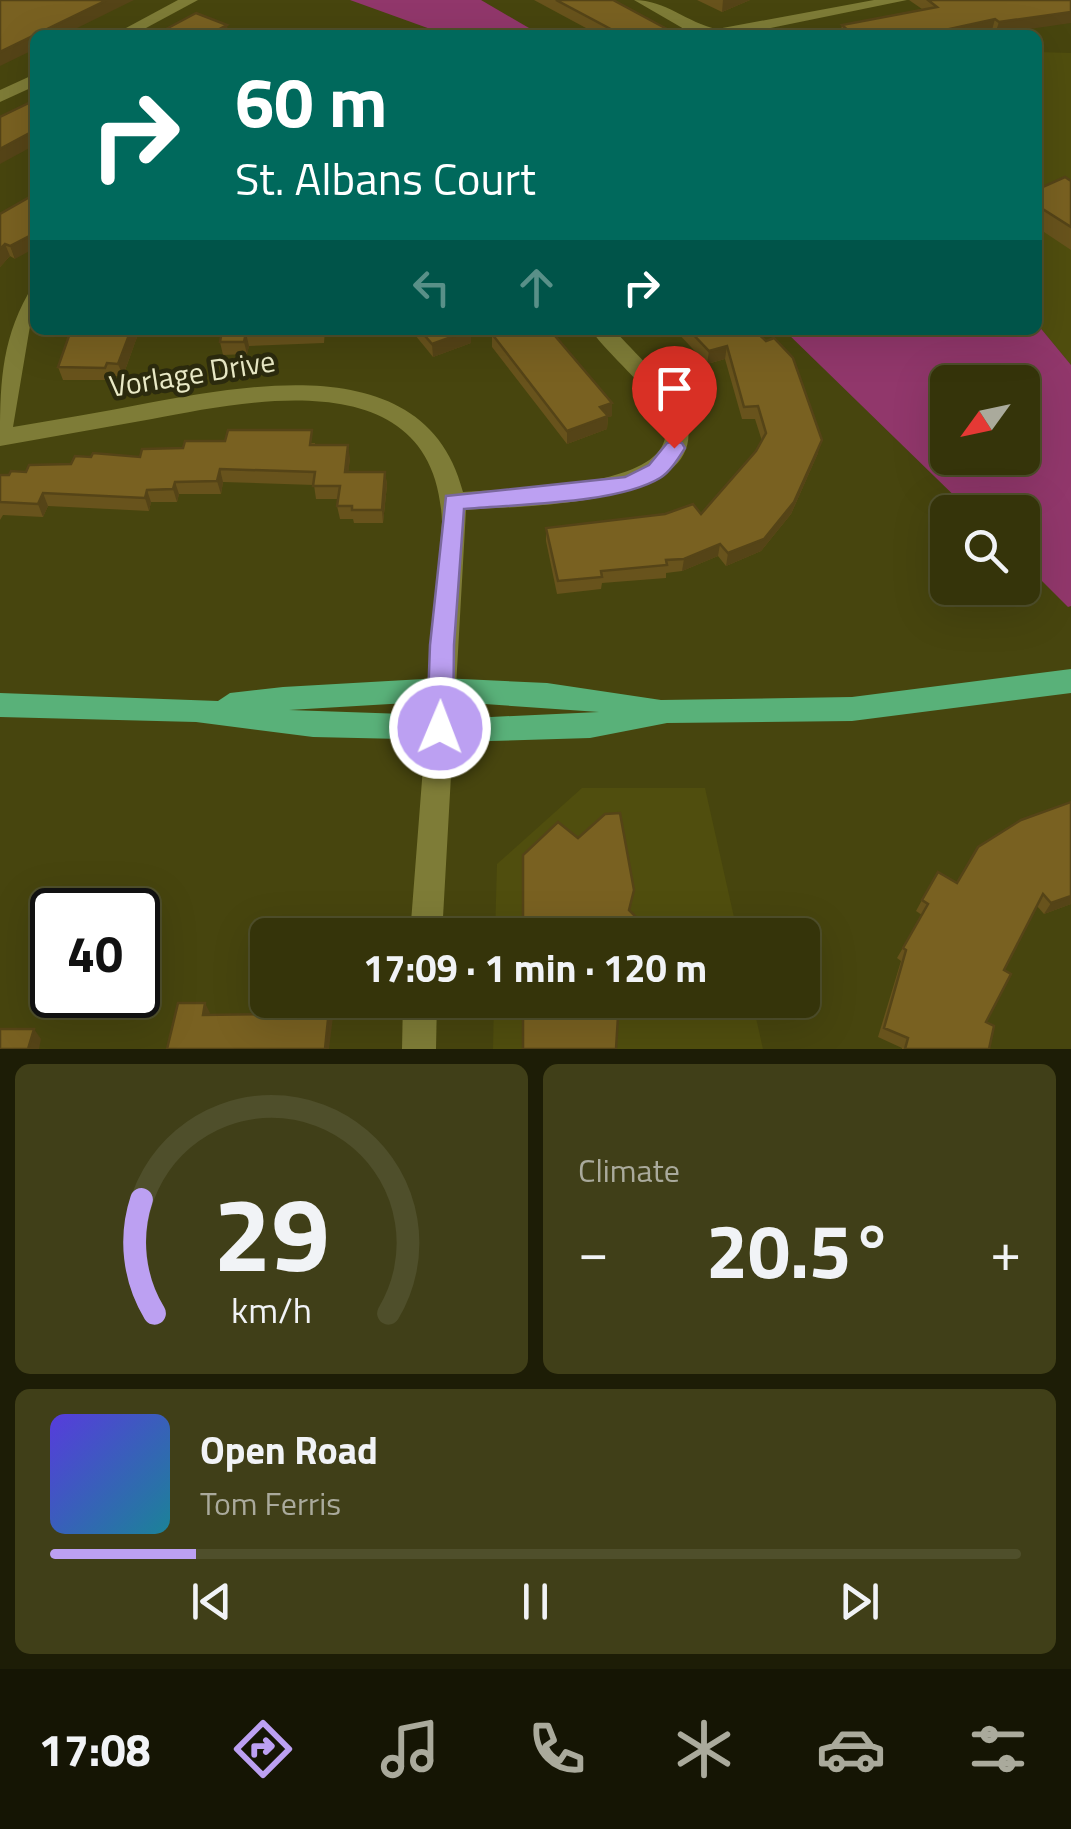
<!DOCTYPE html>
<html lang="en">
<head>
<meta charset="utf-8">
<style>
  body { margin:0; font-family:"Titillium Web",sans-serif; background:#403f18; color:#f1f3f6; height:100vh; display:flex; flex-direction:column; font-size:38px; white-space:nowrap }
  * { box-sizing:border-box; margin:0 }
  p { font-size:32px; color:#aaaa9c }
  .icon { flex:none; width:55px; height:55px; fill:none; stroke:currentColor; stroke-width:2; stroke-linecap:round; stroke-linejoin:round }
  .map { position:relative; height:1049px; overflow:hidden }
  .panel { display:flex; flex-direction:column; gap:15px; padding:15px; background:#1d1d06; flex:1 }
  .panel>* { flex:none }
  .banner { position:absolute; left:30px; top:30px; width:1012px; height:305px; border-radius:15px; box-shadow:0 10px 40px #0002,0 0 0 2px #4f4f2b; background:#00695c; color:#fff; overflow:hidden }
  .needle { width:65px; rotate:237deg }
  .tools { position:absolute; left:930px; top:365px; display:grid; gap:20px }
  .tools a { display:grid; place-items:center; width:110px; height:110px; border-radius:15px; background:#35340a; box-shadow:0 10px 40px #0002,0 0 0 2px #4f4f2b; font-size:50px }
  .speed { position:absolute; left:30px; top:888px; display:flex; gap:20px; font-size:50px; font-weight:700; text-align:center }
  .speed>* { display:grid; place-content:center; width:130px; height:130px; border-radius:50%; background:#35340a; box-shadow:0 10px 40px #0002,0 0 0 2px #4f4f2b; line-height:1 }
  .speed .limit { border:5px solid #111; border-radius:15px; background:#fff; color:#111 }
  .pin { position:absolute; display:grid; place-items:center; width:85px; height:85px; color:#fff; margin:-102px -42px; border-radius:50% 50% 50% 0; rotate:-45deg; box-shadow:0 0 10px #0007 }
  .pin .icon { rotate:45deg }
  .me { position:absolute; width:110px; margin:-55px; rotate:1deg; stroke-linejoin:round; filter:drop-shadow(0 0 8px #0008) }
  .turn { display:flex; align-items:center; gap:35px; height:210px; padding:0 40px; font-size:45px }
  .turn .icon { width:130px; height:130px; stroke-width:2.5 }
  .turn b { display:block; font-size:70px; line-height:85px }
  .lanes { display:flex; align-items:center; height:95px; padding:0 40px; background:#0003; justify-content:center; gap:50px; direction:ltr }
  .lanes .off { opacity:.35 }
  .big { font-size:75px; font-weight:700; line-height:1.1 }
  .panel .tile { flex:1; display:flex; flex-direction:column; justify-content:center; gap:15px; min-width:0; padding:0 35px; border-radius:15px; background:#403f18 }
  .panel .dial { align-items:center; gap:0 }
  .dial svg { height:260px; overflow:visible; fill:none; stroke:#4f4f2b; stroke-width:7; stroke-linecap:round; text-anchor:middle }
  .dial text { fill:#f1f3f6; stroke:none }
  .song { display:flex; align-items:center; gap:30px }
  .cover { width:120px; height:120px; border-radius:15px; background:linear-gradient(135deg,hsl(250 70% 55%),hsl(190 70% 35%)) }
  .played { height:10px; border-radius:5px; background:linear-gradient(90deg,#bca0f2 15%,#4f4f2b 15%) }
  .keys { display:flex; justify-content:space-around; direction:ltr }
  .heat { display:flex; justify-content:space-between; align-items:center; font-size:55px; direction:ltr }
  .panel .tiles { flex:1; display:grid; gap:15px; grid-template-columns:1fr 1fr }
  .tile:last-child { grid-column:span 2 }
  .trip { position:absolute; left:250px; top:918px; width:570px; height:100px; border-radius:15px; background:#35340a; box-shadow:0 10px 40px #0002,0 0 0 2px #4f4f2b; font-weight:700; line-height:100px; text-align:center }
  .dock { display:flex; height:160px; justify-content:space-around; align-items:center; background:#151504; color:#aaaa9c }
  .dock .icon { width:70px; height:70px }
  .dock .selected { color:#bca0f2 }
  .dock b { font-size:45px; color:#f1f3f6 }
  .map>svg:first-child { display:block }
</style>
</head>
<body>
<div class="map">
<svg width="1071" height="1049" viewBox="0 0 1071 1049">
  <rect width="100%" height="100%" fill="#47450e"/>
  <g fill="#504e0e">
    <path d="M1038,52L1071,53V365L1038,325Z"/>
    <path d="M582,788H705L738,935H495L497,864Z"/>
    <path d="M494,1000H752L763,1049H493Z"/>
  </g>
  <g fill="#91376b" fill-rule="evenodd">
    <path d="M350,0H481L541,35H447Z"/>
    <path d="M1038,325L1071,365V606L1068,607L1023,562L1022,512H971L784,330H1038ZM1022,382V458H948V382Z"/>
  </g>
  <g fill="none" stroke-linecap="round" stroke-linejoin="round">
    <g fill="#7e7c37" fill-rule="evenodd">
      <path d="M178,0H198L133,35H113Z"/>
      <path d="M634,0C666,0 687,23 717,29L874,0H907L737,35L691,33Z"/>
      <path d="M35,74V86L0,102V90Z"/>
      <path d="M35,292V317L30,326L13,427C58,419 103,412 148,403C254,384 427,350 463,492C504,488 701,492 660,412C646,384 610,357 591,330H614C630,348 676,392 684,412C721,509 520,505 466,510L442,935H410L442,522C436,362 256,399 152,419C101,428 51,437 0,446C0,389 0,344 28,294Z"/>
      <path d="M403,1000H437L436,1049H402Z"/>
    </g>
    <path fill="#59b179" fill-rule="evenodd" d="M1071,669V693L852,721L667,723L590,738L491,741L313,737L196,722L0,717V693L218,701L230,693L283,687L441,678L547,683L661,700L852,697ZM441,701L599,712L491,717L289,710Z"/>
  </g>
  <g fill="#68531c">
    <path d="M534,0H613L678,35H599Z"/>
    <path d="M697,0H750L722,12Z"/>
    <path d="M909,0H1071L995,34L992,30L972,35H840L842,25L922,9Z"/>
    <path d="M1071,181V250L1038,228V189Z"/>
    <path d="M0,214L15,259L10,256L0,267Z"/>
    <path d="M71,330H135L137,337L123,376H111L110,380H63L58,367Z"/>
    <path d="M222,330H325L324,343L249,346L247,354L223,355L220,342Z"/>
    <path d="M411,330H471V343L433,357Z"/>
    <path d="M675,330H754L818,453L791,514L761,551L726,566L718,556L682,571L666,573V578L602,583L601,589L557,594L546,541V528L701,514L756,451L762,441L755,419H742L725,359L707,364Z"/>
    <path d="M492,334L612,403V416L608,417L607,429L567,444L492,347Z"/>
    <path d="M315,443V445L350,458L348,472H385L387,485L383,523H354L353,519H340L337,506L338,499H316L314,485L223,482L221,494H179L177,502H151L149,511L48,506L43,517L3,515L0,520V475H9L71,464L91,457H140L183,448Z"/>
    <path d="M1071,802V904L1044,914L1037,906L1004,970L986,1022L989,1049H902V1048L878,1037L901,961L897,958L922,915L916,911L922,900L957,883Z"/>
    <path d="M523,1000H624L623,1011Z"/>
  </g>
  <g fill="#554417">
    <path d="M107,0H134L63,35H35Z"/>
    <path d="M723,0H750L722,12Z"/>
    <path d="M1071,12V23L995,34L999,22Z"/>
    <path d="M995,19L992,30L972,35H922Z"/>
    <path d="M227,25L229,35H208Z"/>
    <path d="M35,35V49L0,66V52Z"/>
    <path d="M35,130V145L0,164V149Z"/>
    <path d="M35,233V248L15,259L10,246Z"/>
    <path d="M5,244L10,256L0,267V249Z"/>
    <path d="M131,330H135L137,337L123,376L118,364Z"/>
    <path d="M471,330V343L433,357L432,344Z"/>
    <path d="M246,333L249,346L247,354L244,342Z"/>
    <path d="M727,346L725,359L707,364L709,351Z"/>
    <path d="M612,403V416L608,417L607,429L567,444V431L600,407Z"/>
    <path d="M822,440L818,453L791,514L761,551L726,566L728,553Z"/>
    <path d="M348,445L350,458L347,485L345,472Z"/>
    <path d="M220,469L223,482L221,494L217,481Z"/>
    <path d="M385,472L387,485L383,523L382,510Z"/>
    <path d="M175,482L179,494L177,502L173,489Z"/>
    <path d="M147,490L151,502L149,511L145,498Z"/>
    <path d="M43,493L48,506L43,517L38,504Z"/>
    <path d="M720,544L718,556L682,571L684,559Z"/>
    <path d="M1071,896V904L1044,914L1051,903Z"/>
    <path d="M330,1000L334,1009L329,1049H325Z"/>
    <path d="M205,1003L210,1013L208,1024L203,1015Z"/>
    <path d="M34,1029L41,1039L39,1049H28Z"/>
  </g>
  <g fill="#796121" stroke="#554417" stroke-width="2.5">
    <path d="M0,0H107L0,52Z"/>
    <path d="M556,0H613L678,35H622Z"/>
    <path d="M928,0H1071V12L999,22L995,19L922,35H853L842,25L937,7Z"/>
    <path d="M196,13L227,25L208,35H155Z"/>
    <path d="M35,100V130L0,149V117Z"/>
    <path d="M1065,177L1071,181V227L1038,206V189Z"/>
    <path d="M35,194V233L10,246L5,244L0,249V214Z"/>
    <path d="M71,330H131L118,364L107,363L105,368L58,367Z"/>
    <path d="M222,330H322L246,333L244,342H220Z"/>
    <path d="M420,330H471L432,344Z"/>
    <path d="M505,330H535L537,333L550,330L612,403L600,407L608,416L567,431L492,334Z"/>
    <path d="M689,330H754L766,341L774,338L793,358L822,440L794,502L764,539L728,553L720,544L684,559L666,560L667,565L601,571L602,577L558,581L546,528L665,514L693,504L701,514L756,451L766,433L758,406L744,407L727,346L709,351Z"/>
    <path d="M228,430H312L310,445H348L345,472H385L382,510H352V506H337L340,486H313L315,472L220,469L217,481L175,482L173,489L147,490L145,498L43,493L38,504L0,502V475H9L11,471L26,472L29,465L71,464L75,456L91,457L93,453L140,457L142,449L183,448L185,441H225Z"/>
    <path d="M1071,802V896L1051,903L1043,894L1004,970L1011,974L986,1022L994,1026L989,1049H905L908,1038L884,1028L906,950L903,948L928,904L922,900L938,872L957,883L978,847L1021,820Z"/>
    <path d="M620,813L634,890L629,910L637,918L638,935H523V855L558,822L578,838L605,814Z"/>
    <path d="M293,1000H330L325,1049H167L178,1003H205L203,1015L270,1014L271,1007H292Z"/>
    <path d="M523,1000H619L616,1049H523Z"/>
    <path d="M0,1029H34L28,1049H0Z"/>
  </g>
  <path fill="#bca0f2" stroke="#7a689d" stroke-width="2.5" d="M674,441L682,443L685,448C678,459 670,472 660,478C617,504 517,504 464,509L454,645L453,728L449,736L440,739L431,736L427,728L430,645L446,496L625,477L649,465L667,443Z"/>
  <g text-anchor="middle" dominant-baseline="central" stroke-width="9" stroke-linejoin="round" paint-order="stroke">
    <g font-size="30" fill="#eaeac7" stroke="#2c2b0e">
      <text transform="translate(192 373) rotate(-9)">Vorlage Drive</text>
    </g>
  </g>
</svg>
<div class="tools">
<a><svg class="needle" viewBox="-14 -14 28 28"><path d="M0-13l5 13h-10z" fill="#e53935"/><path d="M0 13l5-13h-10z" fill="#aaaa9c"/></svg></a>
<a><svg class="icon" aria-label="search" viewBox="0 0 24 24"><circle cx="10" cy="10" r="6"/><path d="M15 15l6 6"/></svg></a>
</div>
<div class="speed"><div class="limit">40</div></div>
<div class="pin" style="left:674px;top:448px;background:#d93025"><svg class="icon" aria-label="arrive" viewBox="0 0 24 24"><path d="M6 21V4h12l-3 4 3 4H6"/></svg></div>
<svg class="me" style="left:440px;top:728px" viewBox="-20 -20 40 40"><circle r="17" fill="#bca0f2" stroke="#fff" stroke-width="3"/><path d="M0-11L8 9 0 5-8 9z" fill="#fff"/></svg>
<div class="trip">17:09 · 1 min · 120 m</div>
<div class="banner">
<div class="turn"><svg class="icon" aria-label="right" viewBox="0 0 24 24"><path d="M7 20v-9h11M14 6l5 5-5 5"/></svg><div><b>60 m</b>St. Albans Court</div></div>
<div class="lanes"><svg class="icon off" aria-label="left" viewBox="0 0 24 24"><path d="M17 20v-9H6M10 6l-5 5 5 5"/></svg><svg class="icon off" aria-label="ahead" viewBox="0 0 24 24"><path d="M12 20V5M6 11l6-6 6 6"/></svg><svg class="icon" aria-label="right" viewBox="0 0 24 24"><path d="M7 20v-9h11M14 6l5 5-5 5"/></svg></div>
</div>
</div>
<section class="panel">
<div class="tiles">
<div class="tile dial"><svg viewBox="0 0 100 80">
<path d="M14 69A42 42 0 1 1 86 69"/>
<path d="M14 69A42 42 0 0 1 10 34" stroke="#bca0f2"/>
<text x="50" y="56" font-size="32" font-weight="700">29</text>
<text x="50" y="72" font-size="11">km/h</text>
</svg></div>
<div class="tile"><p>Climate</p>
<div class="heat"><a>−</a><b class="big">20.5°</b><a>+</a></div>
</div>
<div class="tile">
<div class="song"><i class="cover"></i><div><b>Open Road</b><p>Tom Ferris</p></div></div>
<div class="played"></div>
<div class="keys"><svg class="icon" aria-label="previous" viewBox="0 0 24 24"><path d="M18 5L8 12l10 7zM5 5v14"/></svg><svg class="icon" aria-label="pause" viewBox="0 0 24 24"><path d="M8 5v14M16 5v14"/></svg><svg class="icon" aria-label="next" viewBox="0 0 24 24"><path d="M6 5l10 7-10 7zM19 5v14"/></svg></div>
</div>
</div>
</section>
<nav class="dock">
<b>17:08</b>
<svg class="icon selected" aria-label="directions" viewBox="0 0 24 24"><path d="M12 3l9 9-9 9-9-9zM9 14v-3h6M13 9l2 2-2 2"/></svg>
<svg class="icon" aria-label="music" viewBox="0 0 24 24"><path d="M9 18V5l10-2v13"/><circle cx="6" cy="18" r="3"/><circle cx="16" cy="16" r="3"/></svg>
<svg class="icon" aria-label="phone" viewBox="0 0 24 24"><path d="M5 4h4l2 5-3 2q2 4 5 5l2-3 5 2v4C11 20 4 13 5 4z"/></svg>
<svg class="icon" aria-label="climate" viewBox="0 0 24 24"><path d="M12 3v18M4 7l16 10M4 17L20 7"/></svg>
<svg class="icon" aria-label="car" viewBox="0 0 24 24"><path d="M5 17H2v-5l4-1 3-4h7l3 4 3 1v5h-3M9 17h6M6 11h13"/><circle cx="7" cy="17" r="2"/><circle cx="17" cy="17" r="2"/></svg>
<svg class="icon" aria-label="filters" viewBox="0 0 24 24"><path d="M4 7h16M4 17h16"/><circle cx="9" cy="7" r="2"/><circle cx="15" cy="17" r="2"/></svg>
</nav>
</body>
</html>
